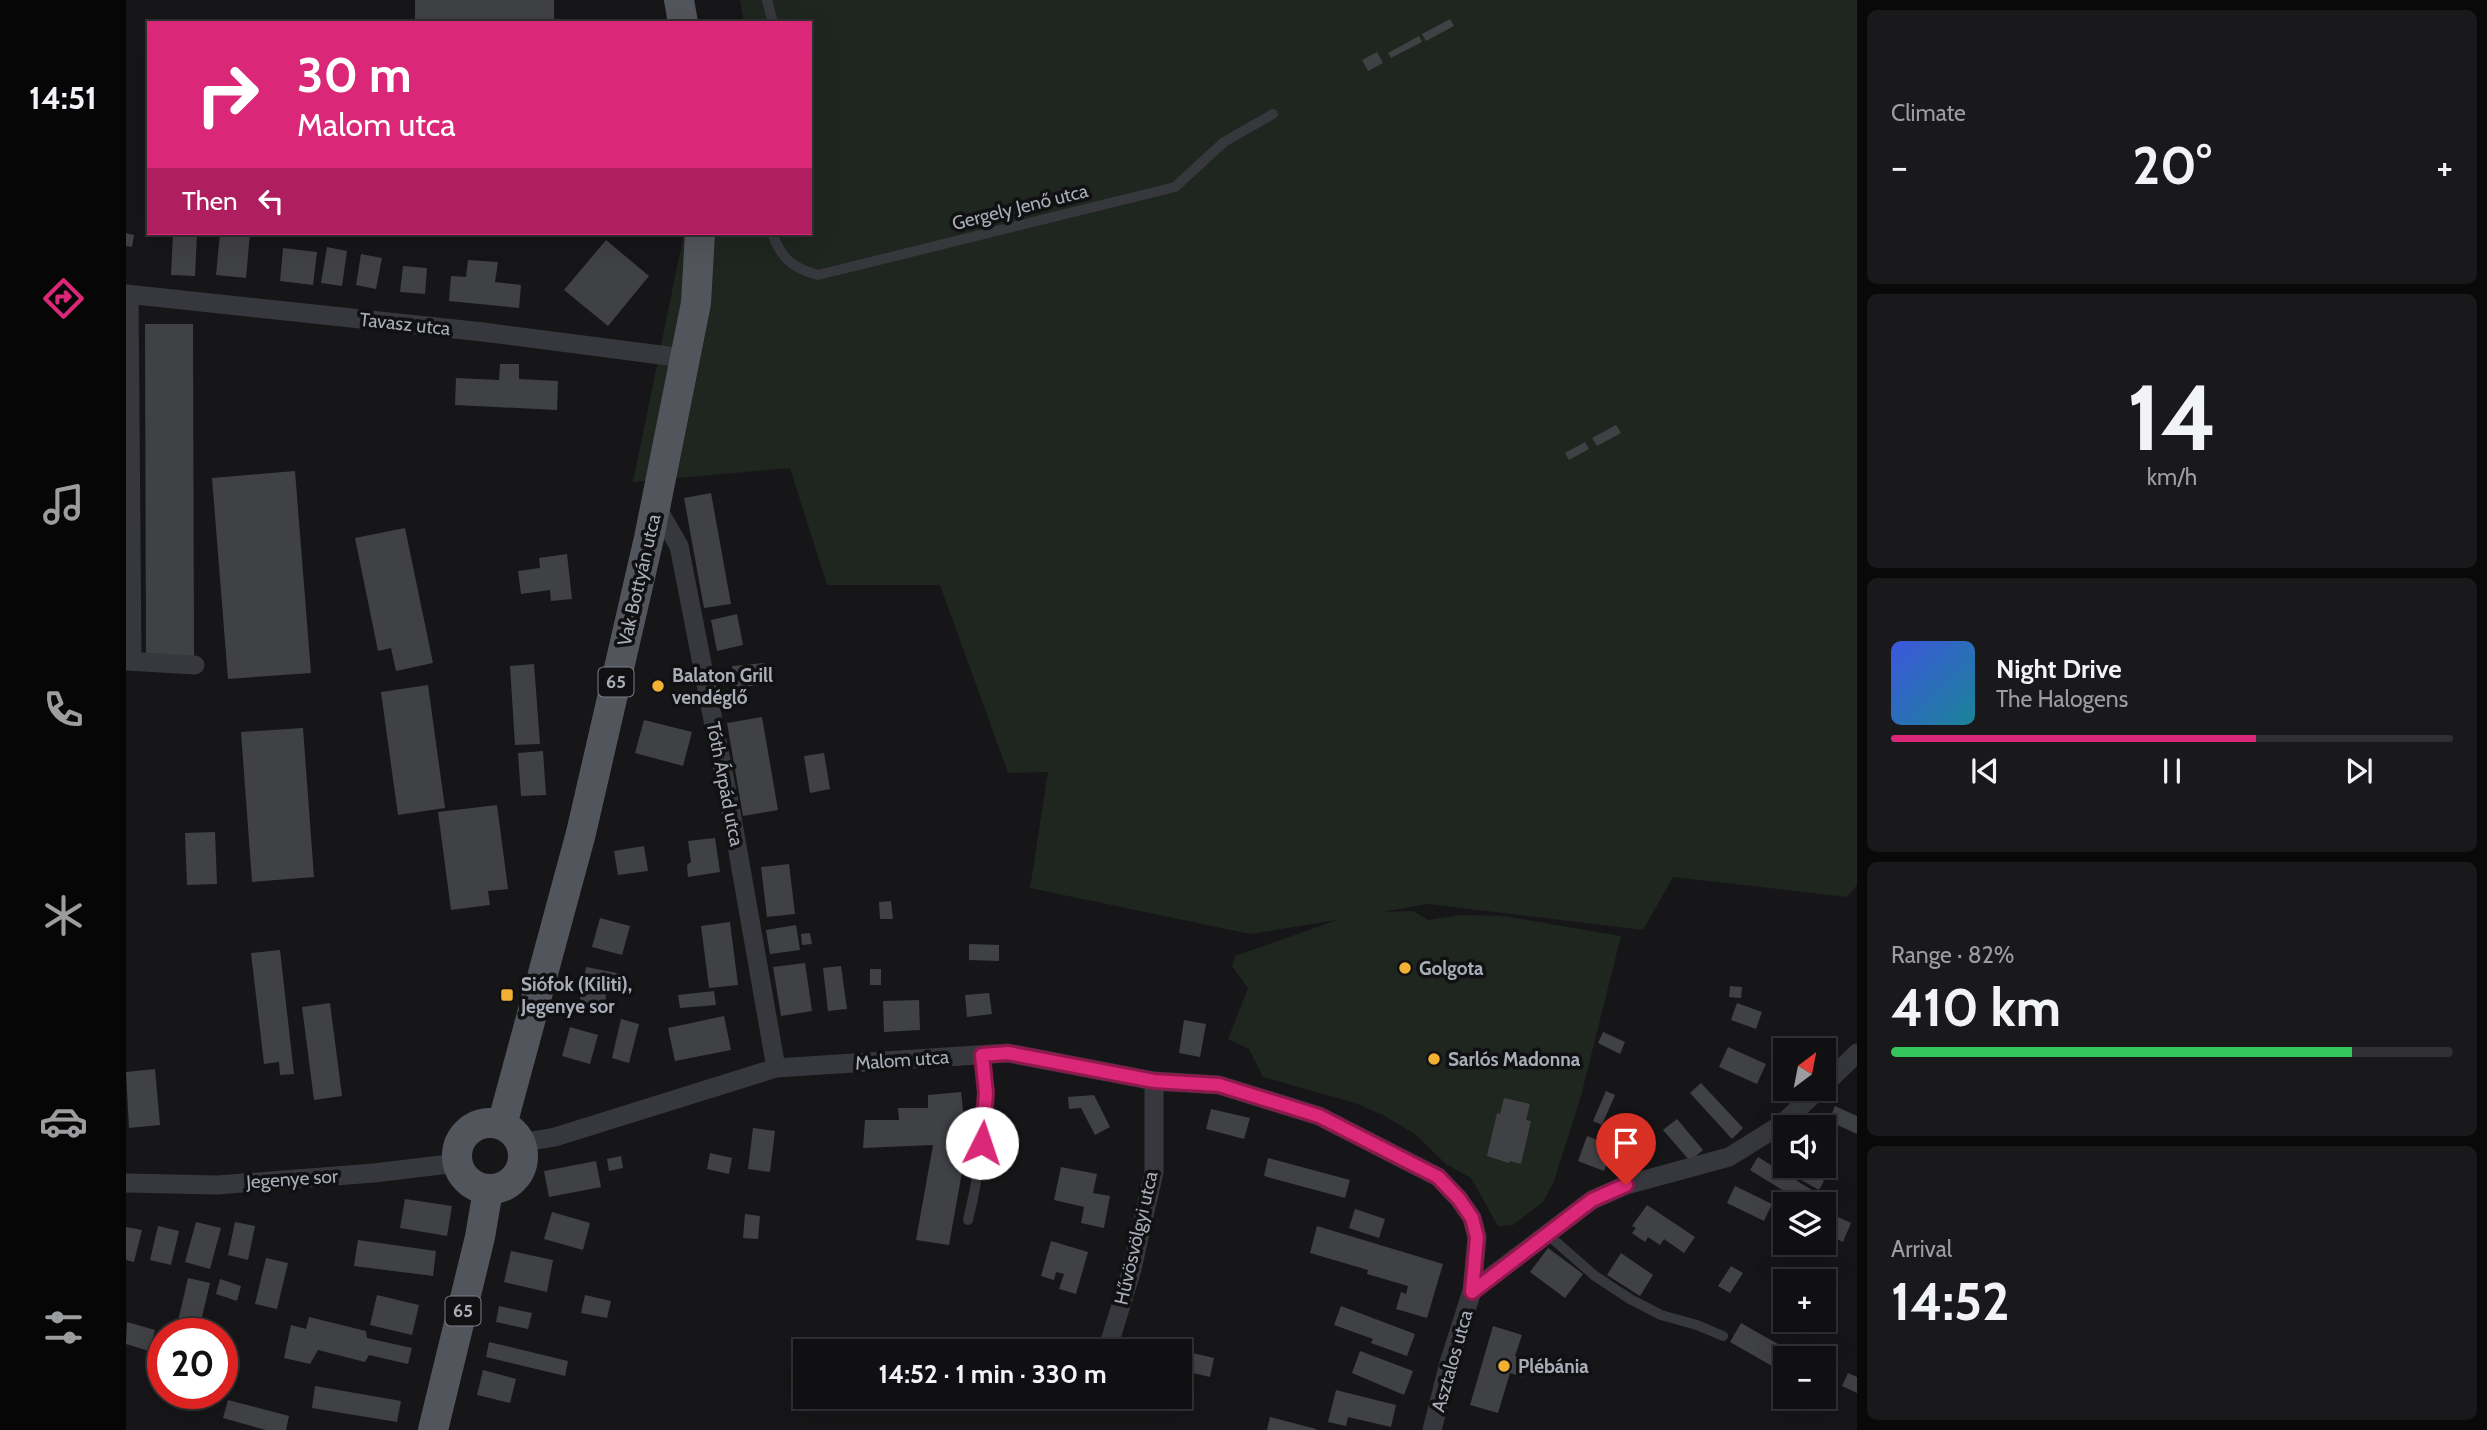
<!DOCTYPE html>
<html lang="en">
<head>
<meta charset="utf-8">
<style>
  body { margin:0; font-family:Cabin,sans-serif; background:#19191b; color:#f1f3f6; height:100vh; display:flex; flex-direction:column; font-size:26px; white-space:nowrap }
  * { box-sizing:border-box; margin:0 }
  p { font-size:23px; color:#9c9d9f }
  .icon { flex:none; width:38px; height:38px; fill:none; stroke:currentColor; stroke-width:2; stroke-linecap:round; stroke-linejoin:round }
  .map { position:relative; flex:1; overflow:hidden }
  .panel { display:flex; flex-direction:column; gap:10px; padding:10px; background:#09090a; width:630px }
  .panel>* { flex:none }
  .guide { position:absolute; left:21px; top:21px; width:665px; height:214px; border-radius:0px; box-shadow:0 7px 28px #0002,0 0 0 2px #303032; background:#db2777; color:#fff; overflow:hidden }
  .needle { width:46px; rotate:32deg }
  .controls { position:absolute; left:1647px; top:1038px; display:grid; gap:14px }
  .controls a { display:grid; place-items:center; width:63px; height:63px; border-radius:0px; background:#101012; box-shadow:0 7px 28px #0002,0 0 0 2px #303032; font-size:35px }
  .speed { position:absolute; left:21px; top:1318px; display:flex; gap:14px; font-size:35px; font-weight:700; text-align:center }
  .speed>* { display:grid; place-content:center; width:91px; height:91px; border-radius:50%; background:#101012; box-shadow:0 7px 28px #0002,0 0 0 2px #303032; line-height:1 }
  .speed .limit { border:10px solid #d22; background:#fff; color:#111 }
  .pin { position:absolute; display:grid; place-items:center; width:60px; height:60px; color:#fff; margin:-72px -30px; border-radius:50% 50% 50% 0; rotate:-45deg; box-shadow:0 0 7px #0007 }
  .pin .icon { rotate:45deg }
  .me { position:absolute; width:77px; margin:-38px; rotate:4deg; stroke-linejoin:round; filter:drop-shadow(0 0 5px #0008) }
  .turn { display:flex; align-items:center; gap:24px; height:147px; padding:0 35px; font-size:32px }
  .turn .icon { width:91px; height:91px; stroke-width:2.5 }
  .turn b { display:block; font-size:49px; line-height:60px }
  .then { display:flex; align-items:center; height:66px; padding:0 35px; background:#0003; gap:14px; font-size:26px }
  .big { font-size:52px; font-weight:700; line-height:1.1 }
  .panel .tile { flex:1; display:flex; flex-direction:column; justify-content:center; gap:10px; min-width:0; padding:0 24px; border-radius:10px; background:#19191b }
  .panel .dial { align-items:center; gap:0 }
  .dial b { font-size:91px; line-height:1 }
  .song { display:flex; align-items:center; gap:21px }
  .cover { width:84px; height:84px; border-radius:10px; background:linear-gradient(135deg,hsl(230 70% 55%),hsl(190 70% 35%)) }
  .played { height:7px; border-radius:4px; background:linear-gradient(90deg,#db2777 65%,#303032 65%) }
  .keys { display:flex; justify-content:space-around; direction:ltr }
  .heat { display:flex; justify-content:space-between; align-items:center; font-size:38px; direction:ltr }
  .charge { height:10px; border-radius:5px; background:linear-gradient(90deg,#34c759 82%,#303032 0) }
  .trip { position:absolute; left:667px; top:1339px; width:399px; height:70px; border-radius:0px; background:#101012; box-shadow:0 7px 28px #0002,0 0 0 2px #303032; font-weight:700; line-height:70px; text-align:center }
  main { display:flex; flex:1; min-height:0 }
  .tabs { display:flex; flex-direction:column; width:126px; justify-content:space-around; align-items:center; background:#060607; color:#9c9d9f }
  .tabs .icon { width:49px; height:49px }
  .tabs .active { color:#db2777 }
  .tabs b { font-size:32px; color:#f1f3f6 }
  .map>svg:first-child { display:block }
</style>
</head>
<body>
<main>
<nav class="tabs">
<b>14:51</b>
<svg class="icon active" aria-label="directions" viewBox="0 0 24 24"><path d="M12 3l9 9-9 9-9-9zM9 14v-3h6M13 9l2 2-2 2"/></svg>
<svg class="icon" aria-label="music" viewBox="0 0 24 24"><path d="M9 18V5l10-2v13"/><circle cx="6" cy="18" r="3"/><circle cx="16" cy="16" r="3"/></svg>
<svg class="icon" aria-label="phone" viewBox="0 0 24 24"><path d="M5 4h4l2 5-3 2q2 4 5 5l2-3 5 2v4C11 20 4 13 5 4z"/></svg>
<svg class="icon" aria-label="climate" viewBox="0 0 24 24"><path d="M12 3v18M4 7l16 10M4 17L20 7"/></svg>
<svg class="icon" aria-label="car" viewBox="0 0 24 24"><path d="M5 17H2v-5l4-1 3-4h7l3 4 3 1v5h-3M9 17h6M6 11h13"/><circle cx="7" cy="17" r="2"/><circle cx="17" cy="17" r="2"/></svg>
<svg class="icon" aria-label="filters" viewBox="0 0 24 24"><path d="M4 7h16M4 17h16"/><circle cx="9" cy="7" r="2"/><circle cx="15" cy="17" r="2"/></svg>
</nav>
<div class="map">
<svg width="1731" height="1430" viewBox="0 0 1731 1430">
  <rect width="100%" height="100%" fill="#161618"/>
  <path fill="#1e261f" d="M614,0H1731V885L1721,897L1547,877L1517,930L1302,904L1256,912L1287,911L1302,920L1334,915L1378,916L1495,936L1455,1096L1428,1181L1417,1202L1387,1225L1372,1226L1345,1178L1320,1164L1290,1135L1259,1116L1229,1103L1137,1077L1123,1049L1102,1039L1122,988L1106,966L1109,956L1211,920L1124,934L904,888L922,772L882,773L814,585H701L664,468L507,482L558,233H684V23H618Z"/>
  <g fill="#404145">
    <path d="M289,0H428V19L289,21Z"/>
    <path d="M1324,19L1328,26L1300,41L1296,34Z"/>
    <path d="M1293,36L1296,42L1265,58L1262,53Z"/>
    <path d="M1251,52L1257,63L1242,71L1236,60Z"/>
    <path d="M0,233L8,235L6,247L0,246Z"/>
    <path d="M47,233H71L69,276L45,275Z"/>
    <path d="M94,233H124L120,278L90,275Z"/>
    <path d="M480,240L523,276L482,326L438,290Z"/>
    <path d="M201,247L221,251L216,286L195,283Z"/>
    <path d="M157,248L191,252L187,285L154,281Z"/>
    <path d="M235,254L256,258L250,289L230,285Z"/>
    <path d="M342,260L372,262L369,282L395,285L393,308L323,301L325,276L340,277Z"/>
    <path d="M277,266L301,268L299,294L274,292Z"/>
    <path d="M19,324H67L68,656H20Z"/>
    <path d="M374,364H393V379L432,381L431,410L329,405L330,378L373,380Z"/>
    <path d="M1490,425L1495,433L1471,446L1466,438Z"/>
    <path d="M1459,442L1463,449L1443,460L1439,453Z"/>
    <path d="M169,471L185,673L102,679L86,478Z"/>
    <path d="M585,493L605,604L578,608L558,498Z"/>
    <path d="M279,528L307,663L270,671L265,648L252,651L229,538Z"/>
    <path d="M441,554L446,599L425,601L424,590L395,594L392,571L414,568L413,558Z"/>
    <path d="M611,614L617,645L591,651L585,620Z"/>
    <path d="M639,663L642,684L608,688L606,666Z"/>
    <path d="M408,664L414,744L389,745L384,666Z"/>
    <path d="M302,685L319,808L272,815L255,692Z"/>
    <path d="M636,717L652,810L617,816L601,723Z"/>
    <path d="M518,720L566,732L557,766L509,753Z"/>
    <path d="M177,728L188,877L126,882L115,732Z"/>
    <path d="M417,751L420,795L395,796L392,753Z"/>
    <path d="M698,753L704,789L684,793L678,756Z"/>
    <path d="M371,805L382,889L362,891L364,905L325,910L312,812Z"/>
    <path d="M89,832L91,884L61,885L59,833Z"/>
    <path d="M589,838L594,872L562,877L561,865L565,862L562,841Z"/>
    <path d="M518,846L522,871L492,875L488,851Z"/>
    <path d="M663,864L669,914L641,917L635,867Z"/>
    <path d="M765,901L767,919H754L753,902Z"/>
    <path d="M474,918L504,926L496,955L466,947Z"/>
    <path d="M604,922L612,985L583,988L575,926Z"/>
    <path d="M670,925L674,950L644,954L640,930Z"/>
    <path d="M684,933L686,944L676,945L675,934Z"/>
    <path d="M843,944L873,945V961L843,960Z"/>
    <path d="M154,950L168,1074L154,1075L153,1062L138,1064L125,953Z"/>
    <path d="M679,963L686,1011L655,1016L647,967Z"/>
    <path d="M715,966L721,1009L702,1011L697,968Z"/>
    <path d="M460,967L496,974L492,992L481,990L478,1009L453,1004Z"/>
    <rect x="744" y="969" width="11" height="16"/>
    <path d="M1604,986L1616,987L1615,998L1603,997Z"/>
    <path d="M588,991L590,1005L554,1008L552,995Z"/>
    <path d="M863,993L866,1014L841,1017L839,995Z"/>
    <path d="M793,1000L794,1030L758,1032L757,1001Z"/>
    <path d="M204,1003L216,1096L188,1100L176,1007Z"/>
    <path d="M1611,1003L1636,1012L1630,1029L1605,1020Z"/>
    <path d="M598,1016L605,1050L549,1061L542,1028Z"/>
    <path d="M495,1019L513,1024L503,1063L486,1058Z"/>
    <path d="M1058,1020L1080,1024L1074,1057L1053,1053Z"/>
    <path d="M444,1027L472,1035L464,1064L436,1056Z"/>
    <path d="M1477,1032L1499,1042L1494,1054L1472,1043Z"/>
    <path d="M1602,1047L1640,1064L1631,1084L1593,1067Z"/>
    <path d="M29,1069L34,1125L3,1128L0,1072Z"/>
    <path d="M1575,1083L1617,1128L1606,1139L1564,1093Z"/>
    <path d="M1480,1091L1489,1095L1476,1125L1467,1121Z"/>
    <path d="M835,1092L841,1144L823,1245L790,1240L807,1145L737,1148L739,1120H773L772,1108H802V1095Z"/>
    <path d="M968,1095L984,1127L969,1135L955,1108L943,1109L942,1097Z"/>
    <path d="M1378,1098L1404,1104L1400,1120L1405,1121L1395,1164L1384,1161L1383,1163L1361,1156L1371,1113L1374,1114Z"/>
    <path d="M1709,1106L1731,1116V1134L1703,1121Z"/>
    <path d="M1085,1109L1124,1118L1118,1139L1080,1129Z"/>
    <path d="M1551,1119L1577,1150L1564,1161L1537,1130Z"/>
    <path d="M627,1128L649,1131L644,1172L622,1169Z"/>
    <path d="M1461,1136L1488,1146L1478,1171L1452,1161Z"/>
    <path d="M584,1153L606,1158L603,1174L581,1169Z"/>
    <path d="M495,1156L497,1168L483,1171L481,1159Z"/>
    <path d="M1632,1157L1691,1193L1685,1204H1679L1624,1170Z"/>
    <path d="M1142,1158L1224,1180L1219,1198L1138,1176Z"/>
    <path d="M470,1161L475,1187L423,1197L418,1171Z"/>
    <path d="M935,1167L971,1174L967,1193L984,1196L978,1228L955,1223L958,1207L928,1200Z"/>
    <path d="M1673,1167L1698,1181L1693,1190L1668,1176Z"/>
    <path d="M1609,1186L1646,1204L1638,1221L1601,1203Z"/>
    <path d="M279,1199L326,1206L321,1236L274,1228Z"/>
    <path d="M1521,1205L1569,1237L1558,1253L1538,1239L1534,1245L1522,1237L1519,1242L1506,1233L1510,1228L1506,1226Z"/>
    <path d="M1229,1209L1259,1219L1253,1238L1223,1228Z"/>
    <path d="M426,1212L464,1223L457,1250L418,1239Z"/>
    <path d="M1701,1212L1725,1223L1717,1242L1698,1233V1220Z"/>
    <path d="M619,1214L634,1216L632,1239L617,1238Z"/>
    <path d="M70,1222L95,1228L84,1269L59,1262Z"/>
    <path d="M109,1222L129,1226L122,1260L102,1255Z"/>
    <path d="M32,1226L53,1231L45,1265L24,1260Z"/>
    <path d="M1191,1226L1317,1264L1301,1318L1270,1309L1275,1292L1280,1294L1282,1286L1241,1274L1242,1270L1184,1253Z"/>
    <path d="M0,1227L16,1230L8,1262L0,1260Z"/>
    <path d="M232,1240L310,1251L307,1276L228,1266Z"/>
    <path d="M925,1241L962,1252L950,1294L933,1289L938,1274L930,1272L928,1280L915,1276Z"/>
    <path d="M1422,1248L1457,1274L1439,1298L1404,1272Z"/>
    <path d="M385,1251L427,1260L421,1292L378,1282Z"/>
    <path d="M1495,1253L1527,1275L1514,1296L1481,1275Z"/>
    <path d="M140,1258L162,1263L151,1309L129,1304Z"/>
    <path d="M1605,1266L1617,1273L1604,1293L1592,1286Z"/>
    <path d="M62,1278L84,1283L72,1334H49Z"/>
    <path d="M94,1279L115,1286L111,1301L90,1294Z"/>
    <path d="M251,1295L293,1305L286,1335L244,1325Z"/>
    <path d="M459,1295L485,1301L481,1318L455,1313Z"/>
    <path d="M373,1306L406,1313L402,1329L370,1322Z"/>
    <path d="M1215,1306L1289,1334L1281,1356L1245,1343L1247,1339L1208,1325Z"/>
    <path d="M183,1317L240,1331L241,1338L286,1348L282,1364L243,1355L239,1362L192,1350L184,1364L158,1358L165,1325L180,1329Z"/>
    <path d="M1,1322L29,1330L23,1351L0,1344Z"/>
    <path d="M1615,1323L1657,1347L1646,1366L1604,1342Z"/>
    <path d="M1367,1326L1396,1335L1389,1356L1402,1360L1397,1377L1384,1373L1372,1413L1344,1405Z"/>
    <path d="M363,1342L442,1361L439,1376L360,1357Z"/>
    <path d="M1058,1351L1088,1358L1084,1377L1054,1370Z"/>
    <path d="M1234,1351L1287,1371L1278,1395L1226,1373Z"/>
    <path d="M357,1370L390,1379L384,1403L351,1395Z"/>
    <path d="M1722,1373L1731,1377V1393L1716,1386Z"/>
    <path d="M189,1386L275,1401L271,1422L186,1408Z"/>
    <path d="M1210,1390L1270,1405L1265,1427L1222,1417L1220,1426L1202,1422Z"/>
    <path d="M102,1400L163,1416L160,1430H140L97,1418Z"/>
    <path d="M1144,1417L1190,1429V1430H1141Z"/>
  </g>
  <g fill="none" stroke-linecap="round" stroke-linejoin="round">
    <g stroke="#37383d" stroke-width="10">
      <path d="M641,0L647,23"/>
      <path d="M646,233C655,258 666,268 692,275L1049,187L1098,142L1147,114"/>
      <path d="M842,1220C856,1163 861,1114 856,1055"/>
      <path d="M1421,1234L1469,1276L1504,1299L1535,1315L1571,1325L1597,1336"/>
    </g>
    <g stroke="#37383d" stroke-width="19">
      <path d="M0,294L357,332L558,358"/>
      <path d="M3,295L6,661"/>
      <path d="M530,506L553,546L605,812L650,1068"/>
      <path d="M0,661L69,665"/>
      <path d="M1698,1085L1731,1053"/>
      <path d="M394,1143L429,1137L650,1068L882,1053L1028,1081L1093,1085L1193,1116L1312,1177L1333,1199L1346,1218L1351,1237L1346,1291L1323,1363L1306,1430"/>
      <path d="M0,1183L91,1185L248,1173L331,1163"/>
      <path d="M1346,1291L1466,1200L1500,1185L1603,1157L1656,1124L1694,1088"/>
      <path d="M981,1351L1006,1269L1028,1172V1081"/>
    </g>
    <g stroke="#53555c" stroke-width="30">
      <path d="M553,0L557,23"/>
      <circle cx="364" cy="1156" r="33"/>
      <path d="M376,1125L455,833L523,538L570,303L574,233"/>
      <path d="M307,1430L354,1237L362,1190"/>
    </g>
  </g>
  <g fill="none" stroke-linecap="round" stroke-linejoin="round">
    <defs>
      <path id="route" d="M856,1143L860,1093L856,1055L882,1053L1028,1081L1093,1085L1193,1116L1312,1177L1333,1199L1346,1218L1351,1237L1346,1292L1466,1200L1500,1185"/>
    </defs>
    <use href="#route" stroke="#8e194d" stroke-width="18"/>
    <use href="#route" stroke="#db2777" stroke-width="12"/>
  </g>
  <g fill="#f2b134" stroke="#111113" stroke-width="2.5">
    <circle cx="532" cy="686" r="7"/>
    <circle cx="1279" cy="968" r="7"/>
    <rect x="374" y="988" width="14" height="14" rx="3.5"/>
    <circle cx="1308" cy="1059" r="7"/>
    <circle cx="1378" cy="1366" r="7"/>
  </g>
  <g text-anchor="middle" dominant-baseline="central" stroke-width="7" stroke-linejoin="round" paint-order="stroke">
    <g fill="#111113" stroke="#7b7e86" stroke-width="2">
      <rect x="472.5" y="667.5" width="35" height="29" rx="5"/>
      <rect x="319.5" y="1296.5" width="35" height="29" rx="5"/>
    </g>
    <g font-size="18" font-weight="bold" fill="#a8adb8">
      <text x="490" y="682">65</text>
      <text x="337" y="1311">65</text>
    </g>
    <g font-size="19" fill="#a8adb8" stroke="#111113">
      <text transform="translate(894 207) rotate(-14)">Gergely Jenő utca</text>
      <text transform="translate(279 324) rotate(6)">Tavasz utca</text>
      <text transform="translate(513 580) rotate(-77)">Vak Bottyán utca</text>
      <text transform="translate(599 784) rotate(79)">Tóth Árpád utca</text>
      <text transform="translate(776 1060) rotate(-4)">Malom utca</text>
      <text transform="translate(166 1179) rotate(-4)">Jegenye sor</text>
      <text transform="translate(1010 1238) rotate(-77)">Hűvösvölgyi utca</text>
      <text transform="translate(1326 1361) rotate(-74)">Asztalos utca</text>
    </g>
    <g font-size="19" font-weight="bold" fill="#a8adb8" stroke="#111113" text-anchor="start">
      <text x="546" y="675">Balaton Grill<tspan x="546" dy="22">vendéglő</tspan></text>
      <text x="1293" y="968">Golgota</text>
      <text x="395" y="984">Siófok (Kiliti),<tspan x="395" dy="22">Jegenye sor</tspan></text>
      <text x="1322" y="1059">Sarlós Madonna</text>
      <text x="1392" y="1366">Plébánia</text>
    </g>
  </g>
</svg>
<div class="controls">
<a><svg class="needle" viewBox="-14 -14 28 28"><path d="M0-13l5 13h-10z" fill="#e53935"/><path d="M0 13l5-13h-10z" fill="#9c9d9f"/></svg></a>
<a><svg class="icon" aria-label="sound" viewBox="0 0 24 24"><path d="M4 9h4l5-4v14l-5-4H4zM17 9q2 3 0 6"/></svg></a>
<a><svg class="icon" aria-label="layers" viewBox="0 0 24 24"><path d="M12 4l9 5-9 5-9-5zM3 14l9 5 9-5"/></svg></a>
<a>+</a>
<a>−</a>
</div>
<div class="speed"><div class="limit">20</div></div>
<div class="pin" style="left:1500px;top:1185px;background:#d93025"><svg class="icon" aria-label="arrive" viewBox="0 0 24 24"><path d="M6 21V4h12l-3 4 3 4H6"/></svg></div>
<svg class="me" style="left:856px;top:1143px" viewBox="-20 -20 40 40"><circle r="19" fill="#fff"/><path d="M0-13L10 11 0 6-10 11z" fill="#db2777"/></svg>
<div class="trip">14:52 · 1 min · 330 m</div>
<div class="guide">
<div class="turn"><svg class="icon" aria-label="right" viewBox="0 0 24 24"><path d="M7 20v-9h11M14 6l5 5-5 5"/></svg><div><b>30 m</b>Malom utca</div></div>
<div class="then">Then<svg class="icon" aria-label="left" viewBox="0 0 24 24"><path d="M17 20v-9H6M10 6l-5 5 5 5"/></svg></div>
</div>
</div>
<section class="panel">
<div class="tile"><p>Climate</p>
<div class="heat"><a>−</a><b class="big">20°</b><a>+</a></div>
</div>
<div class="tile dial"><b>14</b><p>km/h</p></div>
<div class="tile">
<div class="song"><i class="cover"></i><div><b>Night Drive</b><p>The Halogens</p></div></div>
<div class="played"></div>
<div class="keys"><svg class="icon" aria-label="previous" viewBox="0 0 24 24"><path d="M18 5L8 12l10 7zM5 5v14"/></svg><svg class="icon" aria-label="pause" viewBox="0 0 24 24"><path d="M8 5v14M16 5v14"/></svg><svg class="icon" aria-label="next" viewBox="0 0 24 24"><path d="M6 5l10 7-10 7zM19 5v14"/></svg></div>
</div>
<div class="tile"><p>Range · 82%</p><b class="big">410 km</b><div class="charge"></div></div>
<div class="tile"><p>Arrival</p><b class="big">14:52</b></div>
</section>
</main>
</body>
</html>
